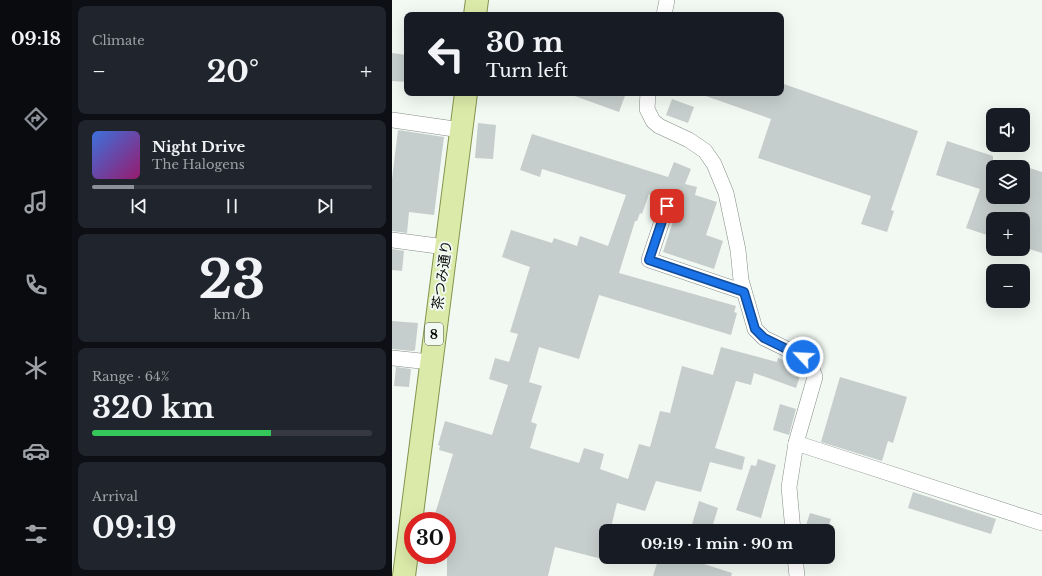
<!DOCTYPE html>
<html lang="en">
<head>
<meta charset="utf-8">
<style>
  body { margin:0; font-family:"Libre Baskerville","Noto Sans JP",serif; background:#20242c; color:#f1f3f6; height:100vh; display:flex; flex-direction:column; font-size:15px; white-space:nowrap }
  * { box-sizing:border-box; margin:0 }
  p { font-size:13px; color:#9ea1a6 }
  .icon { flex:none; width:22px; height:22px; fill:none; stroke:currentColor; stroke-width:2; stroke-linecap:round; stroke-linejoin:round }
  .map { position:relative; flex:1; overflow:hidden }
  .details { display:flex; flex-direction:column; gap:6px; padding:6px; background:#0d0f14; width:320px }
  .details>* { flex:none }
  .banner { position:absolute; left:12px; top:12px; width:380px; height:84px; border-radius:8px; box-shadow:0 4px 16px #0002; background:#171b24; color:#f1f3f6; overflow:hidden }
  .fabs { position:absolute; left:594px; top:108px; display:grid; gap:8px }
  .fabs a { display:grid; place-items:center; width:44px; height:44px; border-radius:8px; background:#171b24; box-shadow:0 4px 16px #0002; font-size:20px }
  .speed { position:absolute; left:12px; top:512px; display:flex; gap:8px; font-size:20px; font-weight:700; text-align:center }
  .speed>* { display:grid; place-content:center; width:52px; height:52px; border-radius:50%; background:#171b24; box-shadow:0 4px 16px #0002; line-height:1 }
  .speed .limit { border:6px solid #d22; background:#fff; color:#111 }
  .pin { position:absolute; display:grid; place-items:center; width:34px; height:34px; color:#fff; margin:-17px; border-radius:8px; box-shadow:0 2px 6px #0006 }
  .me { position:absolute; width:44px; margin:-22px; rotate:295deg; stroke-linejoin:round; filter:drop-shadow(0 0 3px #0008) }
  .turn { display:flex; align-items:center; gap:14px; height:84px; padding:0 16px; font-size:18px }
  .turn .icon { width:52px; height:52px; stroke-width:2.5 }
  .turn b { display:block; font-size:28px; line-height:34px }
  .big { font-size:30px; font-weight:700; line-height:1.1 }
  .details .card { flex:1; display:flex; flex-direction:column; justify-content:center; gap:6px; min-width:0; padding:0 14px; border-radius:8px; background:#20242c }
  .details .dial { align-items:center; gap:0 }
  .dial b { font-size:52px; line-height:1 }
  .song { display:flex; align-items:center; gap:12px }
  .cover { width:48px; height:48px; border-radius:6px; background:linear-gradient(135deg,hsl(220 70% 55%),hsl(320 70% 35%)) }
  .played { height:4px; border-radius:2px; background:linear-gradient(90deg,#8c9099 15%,#363941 15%) }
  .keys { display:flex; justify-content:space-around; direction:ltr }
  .heat { display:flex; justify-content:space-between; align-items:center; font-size:22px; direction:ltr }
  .charge { height:6px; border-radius:3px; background:linear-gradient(90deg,#34c759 64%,#363941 0) }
  .trip { position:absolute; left:207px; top:524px; width:236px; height:40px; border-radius:8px; background:#171b24; box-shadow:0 4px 16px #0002; font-weight:700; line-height:40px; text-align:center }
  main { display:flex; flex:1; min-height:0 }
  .tabs { display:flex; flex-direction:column; width:72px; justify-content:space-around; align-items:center; background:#090b0e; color:#9ea1a6 }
  .tabs .icon { width:28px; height:28px }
  .tabs .selected { color:#8c9099 }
  .tabs b { font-size:18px; color:#f1f3f6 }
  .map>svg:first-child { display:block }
</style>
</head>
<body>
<main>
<nav class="tabs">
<b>09:18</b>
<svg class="icon selected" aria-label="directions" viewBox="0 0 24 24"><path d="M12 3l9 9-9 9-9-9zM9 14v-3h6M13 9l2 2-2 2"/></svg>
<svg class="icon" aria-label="music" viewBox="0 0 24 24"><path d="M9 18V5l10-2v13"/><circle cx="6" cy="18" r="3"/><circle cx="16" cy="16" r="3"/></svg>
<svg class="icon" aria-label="phone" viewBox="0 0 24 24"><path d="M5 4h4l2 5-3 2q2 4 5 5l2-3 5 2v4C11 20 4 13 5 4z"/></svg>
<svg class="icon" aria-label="climate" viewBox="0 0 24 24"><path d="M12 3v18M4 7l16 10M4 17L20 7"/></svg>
<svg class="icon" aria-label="car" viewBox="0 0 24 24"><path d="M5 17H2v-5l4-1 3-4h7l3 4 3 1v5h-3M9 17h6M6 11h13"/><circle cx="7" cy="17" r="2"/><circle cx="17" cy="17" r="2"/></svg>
<svg class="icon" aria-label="filters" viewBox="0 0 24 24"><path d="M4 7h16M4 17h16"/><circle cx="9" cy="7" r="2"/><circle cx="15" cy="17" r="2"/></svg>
</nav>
<section class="details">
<div class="card"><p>Climate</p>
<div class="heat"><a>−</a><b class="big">20°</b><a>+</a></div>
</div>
<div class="card">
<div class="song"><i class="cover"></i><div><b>Night Drive</b><p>The Halogens</p></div></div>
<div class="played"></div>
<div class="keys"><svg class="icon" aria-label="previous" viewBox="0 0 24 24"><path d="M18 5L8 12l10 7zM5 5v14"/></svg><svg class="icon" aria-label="pause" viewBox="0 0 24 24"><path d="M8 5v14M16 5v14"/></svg><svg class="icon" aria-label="next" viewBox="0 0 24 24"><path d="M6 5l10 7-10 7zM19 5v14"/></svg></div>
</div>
<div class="card dial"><b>23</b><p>km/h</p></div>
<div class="card"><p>Range · 64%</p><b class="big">320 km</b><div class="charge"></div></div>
<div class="card"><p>Arrival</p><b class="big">09:19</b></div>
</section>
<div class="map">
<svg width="650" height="576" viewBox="0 0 650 576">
  <rect width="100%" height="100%" fill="#f2f9f3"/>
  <g fill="#c5cecc">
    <path d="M0,53L15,55V82L0,81Z"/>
    <path d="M389,83L526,131L499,210L502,211L495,232L469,224L479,196L366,158L379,119L311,95L312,93H389Z"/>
    <path d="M180,93H234L227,112L180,95Z"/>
    <path d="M280,99L302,107L296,123L274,115Z"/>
    <path d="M86,123L104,125L101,159L83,158Z"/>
    <path d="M6,130L52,137L42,215L17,212L15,233L0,231V179Z"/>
    <path d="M140,134L276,177L282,162L299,169L293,184L305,187L303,195L325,202L314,235L331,241L322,269L271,252L287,203L277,197L271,198L257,194L250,214L248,213L245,221H243L227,273L344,306L342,312L345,313L339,335L207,295L187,359L147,347L137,382L150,386L139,422L145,424L138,448L187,463L192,448L212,454L208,469L236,479L247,444L258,447L268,411L278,413L290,366L321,375L329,347L385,362L386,358L406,365L410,370L404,388L362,373L359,385L344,381L323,448L353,457L350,470L318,462L309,492L264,481L253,511L225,503L218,531H214V545L210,559L163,547L156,576H55V521H41L61,454L47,450L48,446L46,445L53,421L100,435L116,385L97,379L103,358L117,362L126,334L118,332L138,267L110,257L119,230L160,243L162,238L185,246L188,236L216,246L234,195L150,169L148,177L128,170Z"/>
    <path d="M555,141L601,156V197H631V166L650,172V253L631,247V219H601V237L574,228L588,189L544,175Z"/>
    <path d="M0,249L12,251L10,271L0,270Z"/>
    <path d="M0,321L26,323L23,350L21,351L0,349Z"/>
    <path d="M4,367L19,369L17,387L2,386Z"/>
    <path d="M448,377L515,397L501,443L496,441L490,461L429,442Z"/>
    <path d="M388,404L404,409L397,435L381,430Z"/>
    <path d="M366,459L384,465L369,518L344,510L359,465L364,466Z"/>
    <path d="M521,492L604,519L599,534L516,508Z"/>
    <path d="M307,501L326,508L319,531H298Z"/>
    <path d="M418,513L439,519L435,531H412Z"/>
    <path d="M267,557H290L340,573L339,576H261Z"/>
  </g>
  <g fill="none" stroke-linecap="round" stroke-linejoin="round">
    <defs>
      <g id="minor">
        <path d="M272,15L275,0"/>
        <path d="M256,93L255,109L261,121L267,126L297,140L313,151L322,164L334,193L346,250L349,280L363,329L372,338L411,357L419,366L423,377L404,443L397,487L401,531"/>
        <path d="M0,120L69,130"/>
        <path d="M275,206L257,260L352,292"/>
        <path d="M0,240L53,247"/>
        <path d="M0,358L38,362"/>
        <path d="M404,443L650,523"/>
        <path d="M403,557L405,576"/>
      </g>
      <g id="primary">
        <path d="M83,15L85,0"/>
        <path d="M12,576L74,93"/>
      </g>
    </defs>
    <use href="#minor" stroke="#868c87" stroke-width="16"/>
    <use href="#primary" stroke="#84934c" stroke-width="24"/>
    <use href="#minor" stroke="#fff" stroke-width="15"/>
    <use href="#primary" stroke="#dceaa9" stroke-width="22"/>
  </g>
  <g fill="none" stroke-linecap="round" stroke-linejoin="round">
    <defs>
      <path id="route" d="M275,206L257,260L352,292L363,329L372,338L411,357"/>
    </defs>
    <use href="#route" stroke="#114b97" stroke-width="10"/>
    <use href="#route" stroke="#1a73e8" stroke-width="7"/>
  </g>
  <g text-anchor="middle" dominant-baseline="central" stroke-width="4" stroke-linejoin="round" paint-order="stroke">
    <rect fill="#f2f9f3" stroke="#505350" stroke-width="1" x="33" y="323" width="18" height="22" rx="3"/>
    <g font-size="13" font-weight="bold" fill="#0a0c0a">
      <text x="42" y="334">8</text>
    </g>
    <g font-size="14" fill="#0a0c0a" stroke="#f2f9f3">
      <text transform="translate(50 275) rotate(-82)">茶つみ通り</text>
    </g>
  </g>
</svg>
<div class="fabs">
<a><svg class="icon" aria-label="sound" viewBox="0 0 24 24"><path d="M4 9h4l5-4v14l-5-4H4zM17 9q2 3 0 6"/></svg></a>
<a><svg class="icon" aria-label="layers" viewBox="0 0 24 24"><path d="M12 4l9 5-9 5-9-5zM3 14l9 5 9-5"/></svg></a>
<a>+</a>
<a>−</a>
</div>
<div class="speed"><div class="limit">30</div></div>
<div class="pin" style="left:275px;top:206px;background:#d93025"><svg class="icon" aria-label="arrive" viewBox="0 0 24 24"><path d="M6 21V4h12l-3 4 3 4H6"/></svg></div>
<svg class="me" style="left:411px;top:357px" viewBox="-20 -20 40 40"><circle r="17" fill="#1a73e8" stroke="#fff" stroke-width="3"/><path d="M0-11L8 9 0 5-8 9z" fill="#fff"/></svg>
<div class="trip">09:19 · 1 min · 90 m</div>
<div class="banner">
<div class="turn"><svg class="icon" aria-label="left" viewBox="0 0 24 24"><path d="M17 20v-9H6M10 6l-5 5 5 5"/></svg><div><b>30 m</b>Turn left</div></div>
</div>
</div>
</main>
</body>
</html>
